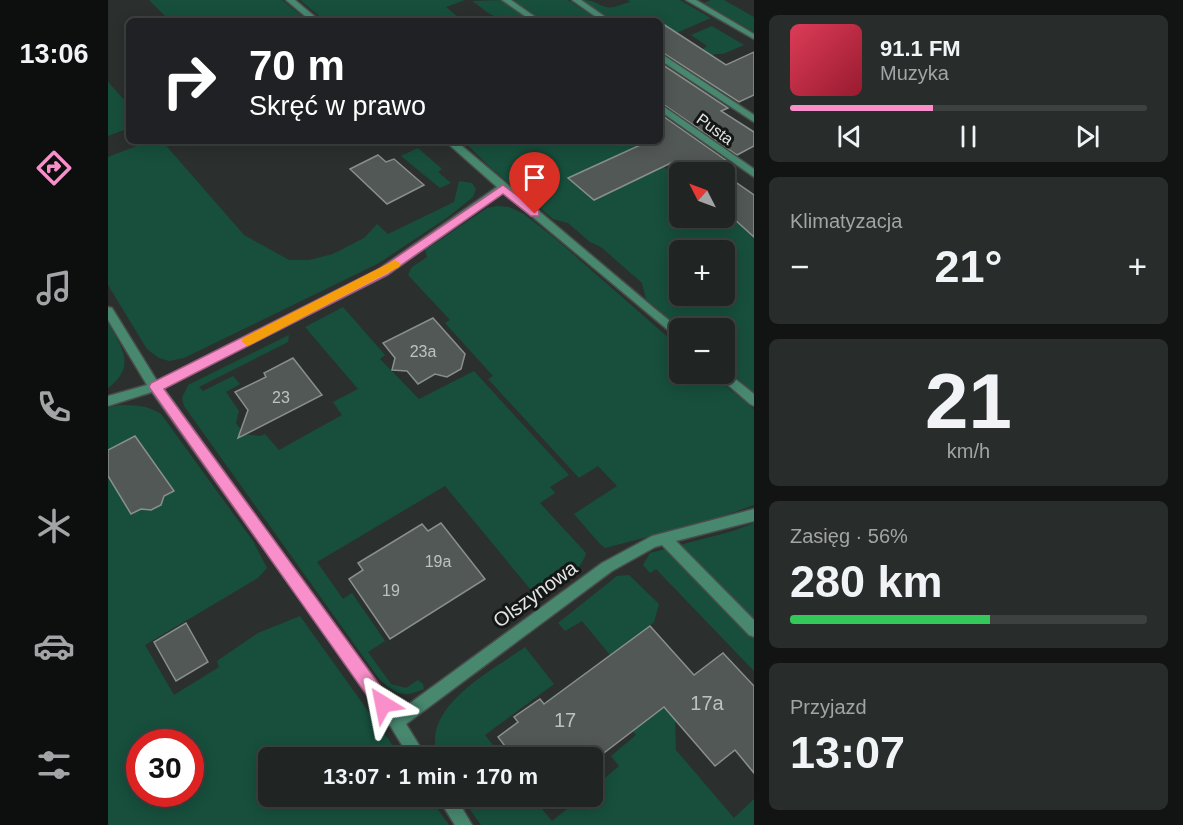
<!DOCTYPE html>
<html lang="pl">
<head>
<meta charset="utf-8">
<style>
  body { margin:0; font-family:Helvetica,sans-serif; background:#282c2a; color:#f1f3f6; height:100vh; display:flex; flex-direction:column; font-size:22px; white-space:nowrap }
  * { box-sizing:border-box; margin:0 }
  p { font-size:20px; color:#a2a4a5 }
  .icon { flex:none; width:33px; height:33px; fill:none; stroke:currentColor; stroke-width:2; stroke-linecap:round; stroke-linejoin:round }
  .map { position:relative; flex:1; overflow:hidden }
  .sheet { display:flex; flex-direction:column; gap:15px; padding:15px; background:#121413; width:429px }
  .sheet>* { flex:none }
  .top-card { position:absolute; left:18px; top:18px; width:537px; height:126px; border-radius:9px; box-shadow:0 3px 15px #0003,0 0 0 2px #3d4140; background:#202124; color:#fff; overflow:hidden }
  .needle { width:39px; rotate:312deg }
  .fabs { position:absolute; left:561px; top:162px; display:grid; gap:12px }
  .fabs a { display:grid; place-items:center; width:66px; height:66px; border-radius:9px; background:#202422; box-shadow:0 3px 15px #0003,0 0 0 2px #3d4140; font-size:30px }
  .speed { position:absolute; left:18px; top:729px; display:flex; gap:12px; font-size:30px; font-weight:700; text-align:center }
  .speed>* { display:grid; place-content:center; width:78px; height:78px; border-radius:50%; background:#202422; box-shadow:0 3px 15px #0003,0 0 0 2px #3d4140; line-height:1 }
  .speed .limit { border:9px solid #d22; background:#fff; color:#111 }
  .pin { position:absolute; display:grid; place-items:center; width:51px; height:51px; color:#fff; margin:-62px -26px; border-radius:50% 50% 50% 0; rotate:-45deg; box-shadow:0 0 6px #0007 }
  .pin .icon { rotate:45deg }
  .me { position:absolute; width:66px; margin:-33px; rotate:325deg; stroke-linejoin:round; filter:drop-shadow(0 0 4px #0008) }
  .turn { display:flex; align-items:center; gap:21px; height:126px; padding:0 24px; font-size:27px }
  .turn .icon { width:78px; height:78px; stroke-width:2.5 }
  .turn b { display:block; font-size:42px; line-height:51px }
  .big { font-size:45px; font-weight:700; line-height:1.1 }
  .sheet .card { flex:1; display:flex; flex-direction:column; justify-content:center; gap:9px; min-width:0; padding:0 21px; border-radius:9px; background:#282c2a }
  .sheet .dial { align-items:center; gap:0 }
  .dial b { font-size:78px; line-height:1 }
  .song { display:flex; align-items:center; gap:18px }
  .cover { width:72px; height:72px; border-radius:9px; background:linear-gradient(135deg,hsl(350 70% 55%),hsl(350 70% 35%)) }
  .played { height:6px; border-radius:3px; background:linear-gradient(90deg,#f98fca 40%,#3d4140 40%) }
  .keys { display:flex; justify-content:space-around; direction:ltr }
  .heat { display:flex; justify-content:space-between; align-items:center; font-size:33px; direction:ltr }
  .charge { height:9px; border-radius:4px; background:linear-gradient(90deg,#34c759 56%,#3d4140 0) }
  .trip { position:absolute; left:150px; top:747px; width:345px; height:60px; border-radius:9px; background:#202422; box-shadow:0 3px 15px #0003,0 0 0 2px #3d4140; font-weight:700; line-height:60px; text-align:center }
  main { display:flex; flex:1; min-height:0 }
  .tab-bar { display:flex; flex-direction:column; width:108px; justify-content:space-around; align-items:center; background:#0d0e0e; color:#a2a4a5 }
  .tab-bar .icon { width:42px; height:42px }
  .tab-bar .current { color:#f98fca }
  .tab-bar b { font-size:27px; color:#f1f3f6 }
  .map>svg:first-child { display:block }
</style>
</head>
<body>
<main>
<nav class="tab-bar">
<b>13:06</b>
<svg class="icon current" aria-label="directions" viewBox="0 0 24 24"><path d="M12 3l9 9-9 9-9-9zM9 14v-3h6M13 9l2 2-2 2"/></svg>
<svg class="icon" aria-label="music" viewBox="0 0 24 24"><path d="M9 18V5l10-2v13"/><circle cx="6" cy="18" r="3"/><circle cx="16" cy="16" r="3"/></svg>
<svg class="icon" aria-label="phone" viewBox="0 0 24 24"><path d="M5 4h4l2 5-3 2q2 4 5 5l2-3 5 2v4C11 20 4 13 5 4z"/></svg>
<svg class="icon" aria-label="climate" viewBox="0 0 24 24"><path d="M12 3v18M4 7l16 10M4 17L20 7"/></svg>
<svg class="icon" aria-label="car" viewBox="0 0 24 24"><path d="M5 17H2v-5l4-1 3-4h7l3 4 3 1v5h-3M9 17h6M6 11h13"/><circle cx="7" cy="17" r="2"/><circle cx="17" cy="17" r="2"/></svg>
<svg class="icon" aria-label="filters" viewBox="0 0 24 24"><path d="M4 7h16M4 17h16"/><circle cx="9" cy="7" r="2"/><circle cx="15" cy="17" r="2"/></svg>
</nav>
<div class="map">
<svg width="646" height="825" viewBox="0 0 646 825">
  <rect width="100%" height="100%" fill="#2b302e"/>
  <g fill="#174f3c" fill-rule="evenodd">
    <path d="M41,0H174L200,21H62Z"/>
    <path d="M192,0H357L338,7L355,21H217Z"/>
    <path d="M392,0L415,16C391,26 383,14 364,1Z"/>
    <path d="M405,0H460L492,21H436Z"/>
    <path d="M474,0C488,0 487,4 498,7C505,9 514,4 522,2L520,0H572L603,18L552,40V21H506Z"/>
    <path d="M603,0H616L646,17V32L596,3Z"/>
    <path d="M604,26L636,45L615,54H608L594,59L589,54L599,46L583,35Z"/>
    <path d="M0,82L21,105V128L0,136Z"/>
    <path d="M32,141H54L136,235L181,260H201L225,254L256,238L269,224L280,234L346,202L351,181L364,183L368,189L365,197L340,217L271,263L76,358L61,361L51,358L39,349L0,285V157L34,144Z"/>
    <path d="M355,141H520L571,178L572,218H616L617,210L646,229V393L617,367L616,328H572L538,299L534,283L493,247L482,242L460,223L445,219L383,168ZM572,250H616V296H572Z"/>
    <path d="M310,148L334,169L330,172L343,183L332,188L293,156Z"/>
    <path d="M389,206L401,207L416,214L449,240L571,347L572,374H603L646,409V505L604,520L497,548L492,544L466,514L509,486L490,466L471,478L380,379L385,376L337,323L342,320L300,275L304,267L319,257L317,250L379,208Z"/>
    <path d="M235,307L277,355L272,359L311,399L366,371L461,475L442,487L447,493L432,503L478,553C475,570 434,604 417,607C413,608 407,607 402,606L423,590L337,486L209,562L235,599L244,593L277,641L260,652L283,684L298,688L310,680L315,684L316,689C294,698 290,695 272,680L76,406L74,398L80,385L181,335L180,342L91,387L95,391L125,376L132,384L118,392L131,411L128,423L136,434L152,436L157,434L171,450L234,415L225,402L250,389L197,327Z"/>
    <path d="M0,322C14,349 29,366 0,388Z"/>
    <path d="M11,405C27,405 39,405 53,414L145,541L159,568L150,578L37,645L66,695L111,667L109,661L150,633L192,616L293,757L160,758V796L321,797L341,825H0V408ZM32,742H82V794H32Z"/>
    <path d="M646,523V671L548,569L542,573L535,565L542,553L625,531Z"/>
    <path d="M521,575L551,604L546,622L508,652L567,720L568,750L626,818L646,799V825H373L353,797H424L444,821L474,797L484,796L485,788L511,766L503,756L528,735L476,675L502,655L474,621L457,631L450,623L509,576Z"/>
    <path d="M417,647L446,684L377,735L394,757H330C311,707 384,671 417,647Z"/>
  </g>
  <g fill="#525855" stroke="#898f8c" stroke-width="1.5">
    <path d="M552,22L618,65L646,52V95L631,102L552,51Z"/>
    <path d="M552,63L620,108L613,111L646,132V146L629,155L552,102Z"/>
    <path d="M552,114L619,161L606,167L614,172H576L565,162L486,200L460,178L541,141H552Z"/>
    <path d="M270,155L278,162L286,159L316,185L279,204L242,169Z"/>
    <path d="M616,174L646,195V237L616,210Z"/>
    <path d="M325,318L357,354L353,369L339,377L327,374L310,384L299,371L284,370L287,358L275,343Z"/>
    <path d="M185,358L214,395L130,438L140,410L127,392L158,377L156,373Z"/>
    <path d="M27,436L66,491L56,496L53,505L43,510L33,509L23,514L0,476V450Z"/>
    <path d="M333,523L377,579L282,639L241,579L255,570L250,563L283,543L314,524L320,531Z"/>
    <path d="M78,623L100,662L68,681L46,642Z"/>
    <path d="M542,626L586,675L615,653L646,686V773L627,750L607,766L556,707L484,762V758H406L390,737L410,722L406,717L432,699L436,704Z"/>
  </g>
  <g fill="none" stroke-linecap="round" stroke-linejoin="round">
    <defs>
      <g id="street">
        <path d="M178,0H187L212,21H203Z"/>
        <path d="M394,0H403L433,21H424Z"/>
        <path d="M464,0H473L503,21H494Z"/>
        <path d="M578,0H588L646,34V39Z"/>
        <path d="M552,53L646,115V122L552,60Z"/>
        <path d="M552,104L646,169V177L552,111Z"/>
        <path d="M337,141H348L547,309L572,329V340L395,192L279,275L55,388L290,712L494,563L544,536L646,509V521L568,541L646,620V637L641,635L554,545L547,547L504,571L298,724L319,758H302L283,727L44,392L0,406V396L39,385L0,320V307L4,308L49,381L271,269L389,187Z"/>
        <path d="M616,370L646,394V406L642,404L611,377L609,374H616Z"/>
        <path d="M329,796H347L364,825H347Z"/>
      </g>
    </defs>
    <use href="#street" stroke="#484d4b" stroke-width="3"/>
    <use href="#street" fill="#47886f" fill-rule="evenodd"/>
  </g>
  <path fill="#f98fca" stroke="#a25d83" stroke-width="1.5" d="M395,185L431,211V216H423L395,194L279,275L56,389L281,698L284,704L281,710L275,713L269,710L41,387L43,383L271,269Z"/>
  <path fill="#f59e0b" d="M287,260L293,264L291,267L144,344L139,346L133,341L135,338Z"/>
  <g text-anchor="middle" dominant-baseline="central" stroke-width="6" stroke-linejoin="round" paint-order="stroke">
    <g font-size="16" fill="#e1e5e3" stroke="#151716">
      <text transform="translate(607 129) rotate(36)">Pusta</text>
    </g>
    <g font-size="16" fill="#bdc2c0">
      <text x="315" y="351">23a</text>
      <text x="173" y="397">23</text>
      <text x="330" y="561">19a</text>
      <text x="283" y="590">19</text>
    </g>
    <g font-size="20" fill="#e1e5e3" stroke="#151716">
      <text transform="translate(427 594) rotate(-36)">Olszynowa</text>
    </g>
    <g font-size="20" fill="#bdc2c0">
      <text x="599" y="703">17a</text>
      <text x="457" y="720">17</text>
    </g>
  </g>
</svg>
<div class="fabs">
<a><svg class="needle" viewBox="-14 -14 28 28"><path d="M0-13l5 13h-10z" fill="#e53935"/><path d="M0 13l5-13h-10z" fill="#a2a4a5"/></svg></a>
<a>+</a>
<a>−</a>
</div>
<div class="speed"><div class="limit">30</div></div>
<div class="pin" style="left:427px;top:214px;background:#d93025"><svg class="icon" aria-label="arrive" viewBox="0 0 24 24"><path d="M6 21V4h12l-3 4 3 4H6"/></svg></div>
<svg class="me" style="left:275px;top:704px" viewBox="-20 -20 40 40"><path d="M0-17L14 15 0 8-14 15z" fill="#f98fca" stroke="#fff" stroke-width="4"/></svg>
<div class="trip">13:07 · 1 min · 170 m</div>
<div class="top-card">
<div class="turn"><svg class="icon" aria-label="right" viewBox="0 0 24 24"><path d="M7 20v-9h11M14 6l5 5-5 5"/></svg><div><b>70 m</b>Skręć w prawo</div></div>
</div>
</div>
<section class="sheet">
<div class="card">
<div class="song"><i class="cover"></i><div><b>91.1 FM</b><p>Muzyka</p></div></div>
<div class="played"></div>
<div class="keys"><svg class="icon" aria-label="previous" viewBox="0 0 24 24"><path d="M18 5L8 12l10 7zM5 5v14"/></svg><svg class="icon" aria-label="pause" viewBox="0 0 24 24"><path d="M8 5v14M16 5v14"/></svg><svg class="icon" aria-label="next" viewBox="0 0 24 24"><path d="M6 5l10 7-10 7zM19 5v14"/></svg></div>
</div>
<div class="card"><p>Klimatyzacja</p>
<div class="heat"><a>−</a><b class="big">21°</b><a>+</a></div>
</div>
<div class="card dial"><b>21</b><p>km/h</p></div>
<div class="card"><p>Zasięg · 56%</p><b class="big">280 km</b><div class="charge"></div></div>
<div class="card"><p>Przyjazd</p><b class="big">13:07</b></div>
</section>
</main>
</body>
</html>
